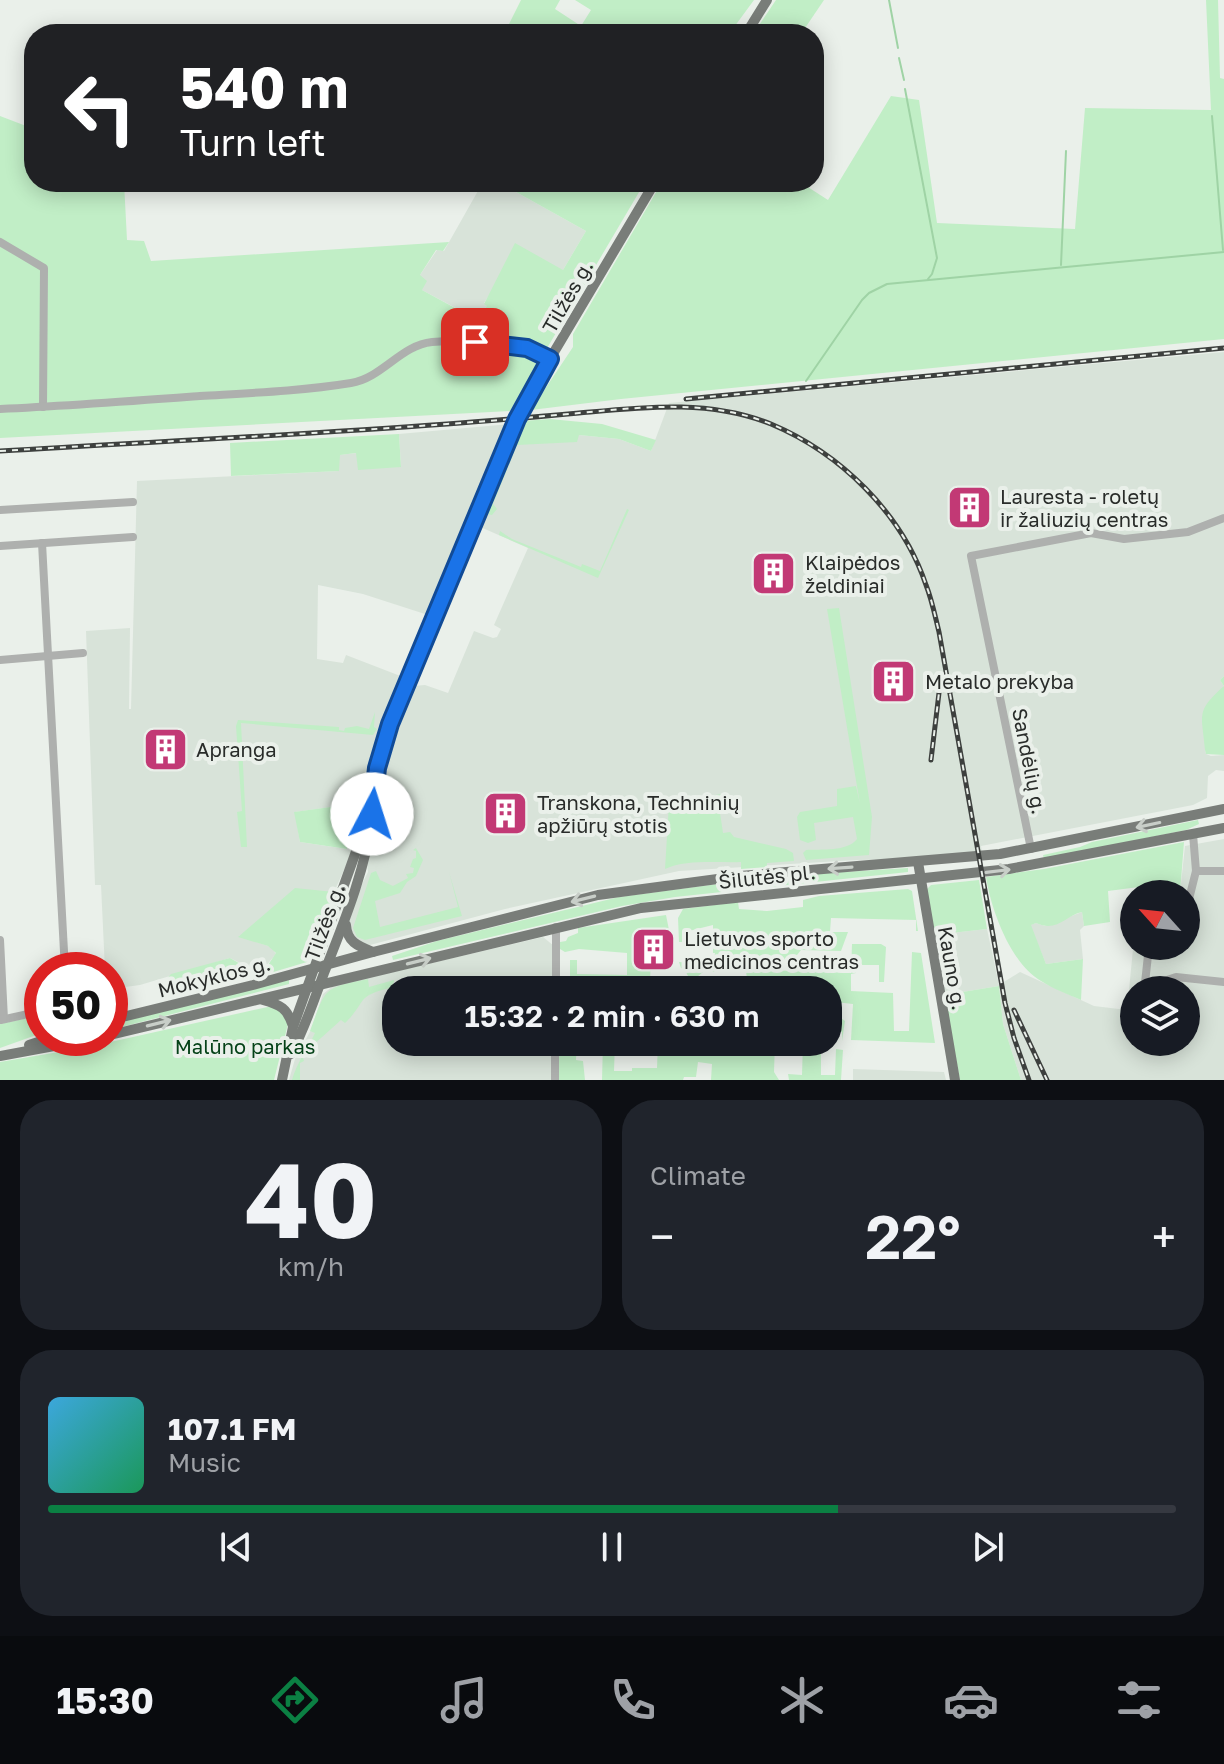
<!DOCTYPE html>
<html lang="en">
<head>
<meta charset="utf-8">
<style>
  body { margin:0; font-family:"Golos Text",sans-serif; background:#20242c; color:#f1f3f6; height:100vh; display:flex; flex-direction:column; font-size:30px; white-space:nowrap }
  * { box-sizing:border-box; margin:0 }
  p { font-size:26px; color:#9ea1a6 }
  .icon { flex:none; width:44px; height:44px; fill:none; stroke:currentColor; stroke-width:2; stroke-linecap:round; stroke-linejoin:round }
  .map { position:relative; height:1080px; overflow:hidden }
  .drawer { display:flex; flex-direction:column; gap:20px; padding:20px; background:#0d0f14; flex:1 }
  .drawer>* { flex:none }
  .hud { position:absolute; left:24px; top:24px; width:800px; height:168px; border-radius:32px; box-shadow:0 4px 20px #0003; background:#202124; color:#fff; overflow:hidden }
  .needle { width:52px; rotate:297deg }
  .buttons { position:absolute; left:1120px; top:880px; display:grid; gap:16px }
  .buttons a { display:grid; place-items:center; width:80px; height:80px; border-radius:50%; background:#171b24; box-shadow:0 4px 20px #0003; font-size:40px }
  .speed { position:absolute; left:24px; top:952px; display:flex; gap:16px; font-size:40px; font-weight:700; text-align:center }
  .speed>* { display:grid; place-content:center; width:104px; height:104px; border-radius:50%; background:#171b24; box-shadow:0 4px 20px #0003; line-height:1 }
  .speed .limit { border:12px solid #d22; background:#fff; color:#111 }
  .pin { position:absolute; display:grid; place-items:center; width:68px; height:68px; color:#fff; margin:-34px; border-radius:16px; box-shadow:0 4px 12px #0006 }
  .me { position:absolute; width:88px; margin:-44px; rotate:5deg; stroke-linejoin:round; filter:drop-shadow(0 0 6px #0008) }
  .turn { display:flex; align-items:center; gap:28px; height:168px; padding:0 24px; font-size:36px }
  .turn .icon { width:104px; height:104px; stroke-width:2.5 }
  .turn b { display:block; font-size:56px; line-height:68px }
  .big { font-size:60px; font-weight:600; line-height:1.1 }
  .drawer .tile { flex:1; display:flex; flex-direction:column; justify-content:center; gap:12px; min-width:0; padding:0 28px; border-radius:32px; background:#20242c }
  .drawer .dial { align-items:center; gap:0 }
  .dial b { font-size:104px; line-height:1 }
  .song { display:flex; align-items:center; gap:24px }
  .cover { width:96px; height:96px; border-radius:12px; background:linear-gradient(135deg,hsl(200 70% 55%),hsl(150 70% 35%)) }
  .played { height:8px; border-radius:4px; background:linear-gradient(90deg,#0b8043 70%,#363941 70%) }
  .keys { display:flex; justify-content:space-around; direction:ltr }
  .heat { display:flex; justify-content:space-between; align-items:center; font-size:44px; direction:ltr }
  .drawer .tiles { flex:1; display:grid; gap:20px; grid-template-columns:1fr 1fr }
  .tile:last-child { grid-column:span 2 }
  .trip { position:absolute; left:382px; top:976px; width:460px; height:80px; border-radius:32px; background:#171b24; box-shadow:0 4px 20px #0003; font-weight:600; line-height:80px; text-align:center }
  .tab-bar { display:flex; height:128px; justify-content:space-around; align-items:center; background:#090b0e; color:#9ea1a6 }
  .tab-bar .icon { width:56px; height:56px }
  .tab-bar .on { color:#0b8043 }
  .tab-bar b { font-size:36px; color:#f1f3f6 }
  .map>svg:first-child { display:block }
</style>
</head>
<body>
<div class="map">
<svg width="1224" height="1080" viewBox="0 0 1224 1080">
  <rect width="100%" height="100%" fill="#eaf0ea"/>
  <g fill="#d8e3d9" fill-rule="evenodd">
    <path d="M483,182H498L586,231L563,270L493,289L484,303L488,306L480,321L422,290L420,275L437,250L444,251Z"/>
    <path d="M1224,352V676L1220,680L1224,686L1205,749L1206,754L1211,756L1224,755V771L1216,770L1208,776L1207,798L1193,805L981,846L982,852L915,859L856,860L679,871L505,909L370,945L355,942L349,921L357,894L368,872L367,864L390,754L414,686L425,685L448,693L474,631L493,638L497,637L501,629L494,625L528,548L478,526L512,444L579,435L619,439L651,451L669,403Z"/>
    <path d="M511,424L483,482L428,615L363,594L318,585L317,659L343,663L346,655L403,677L378,740L366,787H354L352,804L295,812L300,842L353,850L334,892L239,936L271,947L276,954L264,968L244,965L230,958L140,985L110,989V970H105L101,885H95L86,631L130,628L129,709H131L137,481L339,471V455L357,453L401,466L399,434Z"/>
    <path d="M1224,839V1080H1021L1003,1024L999,986L944,995L933,935L987,929L999,985L1020,972L1094,1006L1127,1010L1134,939V946H1186V894H1138L1139,887L1180,893L1185,846ZM1134,990H1186V1042H1134Z"/>
    <path d="M1082,912L1084,926L1080,930L1083,959L1046,964L1030,925L1036,923L1045,926Z"/>
    <path d="M543,937L554,946L553,990H396V1042H552L551,1080H289L295,1059L311,1030L323,994L333,986Z"/>
    <path d="M853,1069L944,1072L946,1080H853Z"/>
  </g>
  <g fill="#c1eec6">
    <path d="M521,0H560L555,9L581,26L591,10L575,0H754L729,34H504Z"/>
    <path d="M776,0H824L801,34H753Z"/>
    <path d="M1206,0H1218L1220,78L1224,79V339L621,399L531,410L573,347V334L662,182H800L828,200L891,96L919,100L937,223L1075,229L1085,108L1211,110Z"/>
    <path d="M0,116L34,129V182H124L127,240L144,241L151,261L449,242L443,251L436,250L420,275L427,281L422,290L479,321L487,306L484,304L515,243L563,270L586,231L498,182H645L510,411L0,438Z"/>
    <path d="M550,419L602,424L656,440L651,451L619,439L579,435L577,442L517,445L493,504L497,509L492,515L486,514L484,508L491,497L499,472L522,421Z"/>
    <path d="M399,434L401,467L358,470L356,453L340,455L339,471L231,476L230,443Z"/>
    <path d="M627,509L629,510L598,578L499,535L500,531L512,539L581,567L582,564L600,571Z"/>
    <path d="M839,608L872,817L869,855L806,860L803,853L806,850C821,849 847,852 857,839L853,817L814,823L816,840L808,843L800,840L797,817L800,812L837,806V789L856,786L860,804L827,609Z"/>
    <path d="M1224,676V755L1206,754L1205,750C1202,713 1195,712 1224,686L1220,680Z"/>
    <path d="M375,712L374,727L377,729L373,735L241,723L247,847H241L237,812L242,811L236,726L238,720L339,727V730L344,731L345,728L357,726L369,729Z"/>
    <path d="M721,794L724,809L720,813L723,833L730,832L734,837L786,849L793,853L794,861L767,863V867L741,869V862C718,863 686,859 665,869L669,803Z"/>
    <path d="M352,804L347,849L300,842L294,812Z"/>
    <path d="M1198,820L1199,824L1186,830L1044,859L1043,855L1080,847L1092,842Z"/>
    <path d="M1184,842L1180,893L1139,887L1108,891L1110,922L1084,926L1082,912C1066,915 1057,933 1036,923L1031,925L1046,964L1083,959L1081,1000C1068,994 1053,989 1041,981C1011,964 991,910 986,877L1044,869Z"/>
    <path d="M416,848L423,860L416,876L407,882L400,893L375,901L380,927L458,907L449,872L462,916L365,940L357,937L353,928L371,873L376,871L380,880L393,886L408,878L406,874L413,873L414,868L410,867L413,859L416,858V851L413,850Z"/>
    <path d="M908,868V872L675,897L622,906L393,960L392,956L437,941L619,897L780,876Z"/>
    <path d="M979,880L987,929L933,935L926,890L931,885Z"/>
    <path d="M339,886L307,962L260,976L271,971L268,965L276,953L268,946L238,937L295,888L334,892Z"/>
    <path d="M908,889L912,891L918,931H916V920L831,918L830,932H848L841,951L801,950L793,960L766,959V970L851,973L852,944H881L886,947L884,982H879V965H856V973L851,974V991L893,993L894,1031H909L912,952L921,953L935,1043L851,1040L853,1004L835,1002L834,1020L841,1021V1018L845,1021L842,1041V1032H828V990H739L740,980L747,979L746,971L703,972L691,982L685,970L681,968L679,962L713,964L715,953H713V925L685,932L684,942H679L678,918L683,909L738,902L739,909L767,911L803,907V900L819,896Z"/>
    <path d="M666,915L669,930L660,932V939H643V959L651,960L650,980L570,977V960H577V974L627,975V953L579,949L565,952L560,949V942L566,941L568,937L578,933V928Z"/>
    <path d="M230,958L244,966L264,968L194,983L195,989L178,994L165,989L166,980L171,974Z"/>
    <path d="M368,979L369,987L394,980V982L390,988C355,996 367,1002 345,1023L341,1020L302,1055L304,1061L300,1063V1080H292C297,1062 307,1050 315,1033L310,1031C326,988 322,988 368,979Z"/>
    <path d="M289,980V984L110,1030V1024Z"/>
    <path d="M999,986L1003,1024L1021,1080H960L944,995Z"/>
    <path d="M272,1006L278,1007L289,1020L274,1080H0V1062L88,1047Z"/>
    <path d="M42,1015V1033L0,1048V1024Z"/>
    <path d="M558,1042H577L576,1060L583,1061L585,1080H558Z"/>
    <path d="M603,1042H615L614,1071H632V1068H657L658,1042H775L774,1072L779,1080H711L712,1064L698,1062L696,1077H684L683,1080H602Z"/>
    <path d="M803,1042L825,1043V1049H821V1075H835L836,1049L843,1050L841,1080H789L788,1074L802,1075Z"/>
  </g>
  <g fill="none" stroke-linecap="round" stroke-linejoin="round">
    <g stroke="#9fd3a5" stroke-width="2">
      <path d="M889,0L898,48"/>
      <path d="M899,58L904,80"/>
      <path d="M905,89L937,258L932,274L928,279"/>
      <path d="M1212,116L1223,250"/>
      <path d="M1061,265L1066,151"/>
      <path d="M806,381L862,300L869,293L887,284L1224,252"/>
    </g>
    <g stroke="#aeb0ae" stroke-width="8">
      <path d="M0,242L44,268L43,407"/>
      <path d="M0,409C67,406 133,401 200,396C250,393 302,391 351,383C382,378 401,345 432,342C470,339 517,339 550,359"/>
      <path d="M0,510L133,502"/>
      <path d="M42,543L65,970"/>
      <path d="M0,546L133,537"/>
      <path d="M0,660L83,653"/>
      <path d="M1193,834L1196,871H1224"/>
      <path d="M1031,849L971,556L1091,533L1124,539L1188,532L1224,518"/>
      <path d="M1186,899H1189L1196,871"/>
      <path d="M556,927V990"/>
      <path d="M0,940L4,1019"/>
      <path d="M1149,946L1145,983H1158L1176,977L1224,982"/>
      <path d="M1,1020L42,1011"/>
      <path d="M555,1080V1042"/>
    </g>
    <g stroke="#797d79" stroke-width="10">
      <path d="M746,34L767,0"/>
      <path d="M918,862L955,1080"/>
      <path d="M346,925C347,942 358,946 373,952"/>
      <path d="M263,1000C281,1005 287,1008 293,1026"/>
      <path d="M110,1020L253,985L373,952L598,895L740,876L1000,854L1224,809"/>
      <path d="M110,1035L641,908L1009,869L1224,828"/>
      <path d="M29,1045L50,1038"/>
      <path d="M291,1054C305,1028 314,1000 324,973C345,920 366,869 373,812"/>
      <path d="M0,1056L97,1038"/>
      <path d="M282,1080L293,1027L358,846L382,747L475,515L522,406L655,182"/>
    </g>
    <defs>
      <g id="rail">
        <path d="M686,399L1224,348"/>
        <path d="M0,451C149,442 298,435 447,424C491,421 535,417 579,413C644,407 709,399 771,424C840,453 902,513 926,585C932,600 935,616 939,632L1005,1003L1014,1038L1029,1080"/>
        <path d="M931,760L941,676"/>
        <path d="M1014,1010L1047,1080"/>
      </g>
    </defs>
    <use href="#rail" stroke="#3d403e" stroke-width="5"/>
    <use href="#rail" stroke="#eaf0ea" stroke-width="2" stroke-dasharray="6" stroke-linecap="butt"/>
  </g>
  <defs><path id="oneway-shaft" d="M-6 0H5M1.5-3L5.5 0L1.5 3" fill="none" stroke-width="1.6" stroke-linecap="round" stroke-linejoin="round" transform="scale(2)"/></defs>
  <g stroke="#c8cec8">
    <use href="#oneway-shaft" transform="translate(1148 825) rotate(168)"/>
    <use href="#oneway-shaft" transform="translate(840 868) rotate(176)"/>
    <use href="#oneway-shaft" transform="translate(998 871) rotate(-7)"/>
    <use href="#oneway-shaft" transform="translate(583 899) rotate(166)"/>
    <use href="#oneway-shaft" transform="translate(419 961) rotate(-14)"/>
    <use href="#oneway-shaft" transform="translate(159 1023) rotate(-14)"/>
  </g>
  <g fill="none" stroke-linecap="round" stroke-linejoin="round">
    <defs>
      <path id="route" d="M372,814L377,768L390,724L517,419L550,359L527,348L475,342"/>
    </defs>
    <use href="#route" stroke="#114b97" stroke-width="20"/>
    <use href="#route" stroke="#1a73e8" stroke-width="14"/>
  </g>
  <defs>
    <symbol id="building-square" viewBox="-11 -11 22 22"><rect x="-9" y="-9" width="18" height="18" rx="4" fill="#c23975" stroke="#eaf0ea"/><path d="M-4-6H4V6H1V3H-1V6H-4ZM-2.5-4.3h1.7v1.8h-1.7ZM.8-4.3h1.7v1.8H.8ZM-2.5-1h1.7V.8h-1.7ZM.8-1h1.7V.8H.8Z" fill="#fff"/></symbol>
  </defs>
  <g fill-rule="evenodd">
    <use href="#building-square" x="944" y="482" width="51" height="51"/>
    <use href="#building-square" x="748" y="548" width="51" height="51"/>
    <use href="#building-square" x="868" y="656" width="51" height="51"/>
    <use href="#building-square" x="140" y="724" width="51" height="51"/>
    <use href="#building-square" x="480" y="788" width="51" height="51"/>
    <use href="#building-square" x="628" y="924" width="51" height="51"/>
  </g>
  <g text-anchor="middle" dominant-baseline="central" stroke-width="8" stroke-linejoin="round" paint-order="stroke">
    <g font-size="20" fill="#292c2a" stroke="#eaf0ea">
      <text transform="translate(567 296) rotate(-60)">Tilžės g.</text>
      <text transform="translate(1030 761) rotate(79)">Sandėlių g.</text>
      <text transform="translate(767 876) rotate(-6)">Šilutės pl.</text>
      <text transform="translate(324 922) rotate(-70)">Tilžės g.</text>
      <text transform="translate(953 968) rotate(80)">Kauno g.</text>
      <text transform="translate(214 976) rotate(-14)">Mokyklos g.</text>
    </g>
    <g font-size="20" fill="#292c2a" stroke="#eaf0ea" text-anchor="start">
      <text x="1000" y="496">Lauresta - roletų<tspan x="1000" dy="23">ir žaliuzių centras</tspan></text>
      <text x="805" y="562">Klaipėdos<tspan x="805" dy="23">želdiniai</tspan></text>
      <text x="925" y="681">Metalo prekyba</text>
      <text x="196" y="749">Apranga</text>
      <text x="537" y="802">Transkona, Techninių<tspan x="537" dy="23">apžiūrų stotis</tspan></text>
      <text x="684" y="938">Lietuvos sporto<tspan x="684" dy="23">medicinos centras</tspan></text>
    </g>
    <g font-size="20" fill="#054218" stroke="#eaf0ea">
      <text x="245" y="1046">Malūno parkas</text>
    </g>
  </g>
</svg>
<div class="buttons">
<a><svg class="needle" viewBox="-14 -14 28 28"><path d="M0-13l5 13h-10z" fill="#e53935"/><path d="M0 13l5-13h-10z" fill="#9ea1a6"/></svg></a>
<a><svg class="icon" aria-label="layers" viewBox="0 0 24 24"><path d="M12 4l9 5-9 5-9-5zM3 14l9 5 9-5"/></svg></a>
</div>
<div class="speed"><div class="limit">50</div></div>
<div class="pin" style="left:475px;top:342px;background:#d93025"><svg class="icon" aria-label="arrive" viewBox="0 0 24 24"><path d="M6 21V4h12l-3 4 3 4H6"/></svg></div>
<svg class="me" style="left:372px;top:814px" viewBox="-20 -20 40 40"><circle r="19" fill="#fff"/><path d="M0-13L10 11 0 6-10 11z" fill="#1a73e8"/></svg>
<div class="trip">15:32 · 2 min · 630 m</div>
<div class="hud">
<div class="turn"><svg class="icon" aria-label="left" viewBox="0 0 24 24"><path d="M17 20v-9H6M10 6l-5 5 5 5"/></svg><div><b>540 m</b>Turn left</div></div>
</div>
</div>
<section class="drawer">
<div class="tiles">
<div class="tile dial"><b>40</b><p>km/h</p></div>
<div class="tile"><p>Climate</p>
<div class="heat"><a>−</a><b class="big">22°</b><a>+</a></div>
</div>
<div class="tile">
<div class="song"><i class="cover"></i><div><b>107.1 FM</b><p>Music</p></div></div>
<div class="played"></div>
<div class="keys"><svg class="icon" aria-label="previous" viewBox="0 0 24 24"><path d="M18 5L8 12l10 7zM5 5v14"/></svg><svg class="icon" aria-label="pause" viewBox="0 0 24 24"><path d="M8 5v14M16 5v14"/></svg><svg class="icon" aria-label="next" viewBox="0 0 24 24"><path d="M6 5l10 7-10 7zM19 5v14"/></svg></div>
</div>
</div>
</section>
<nav class="tab-bar">
<b>15:30</b>
<svg class="icon on" aria-label="directions" viewBox="0 0 24 24"><path d="M12 3l9 9-9 9-9-9zM9 14v-3h6M13 9l2 2-2 2"/></svg>
<svg class="icon" aria-label="music" viewBox="0 0 24 24"><path d="M9 18V5l10-2v13"/><circle cx="6" cy="18" r="3"/><circle cx="16" cy="16" r="3"/></svg>
<svg class="icon" aria-label="phone" viewBox="0 0 24 24"><path d="M5 4h4l2 5-3 2q2 4 5 5l2-3 5 2v4C11 20 4 13 5 4z"/></svg>
<svg class="icon" aria-label="climate" viewBox="0 0 24 24"><path d="M12 3v18M4 7l16 10M4 17L20 7"/></svg>
<svg class="icon" aria-label="car" viewBox="0 0 24 24"><path d="M5 17H2v-5l4-1 3-4h7l3 4 3 1v5h-3M9 17h6M6 11h13"/><circle cx="7" cy="17" r="2"/><circle cx="17" cy="17" r="2"/></svg>
<svg class="icon" aria-label="filters" viewBox="0 0 24 24"><path d="M4 7h16M4 17h16"/><circle cx="9" cy="7" r="2"/><circle cx="15" cy="17" r="2"/></svg>
</nav>
</body>
</html>
